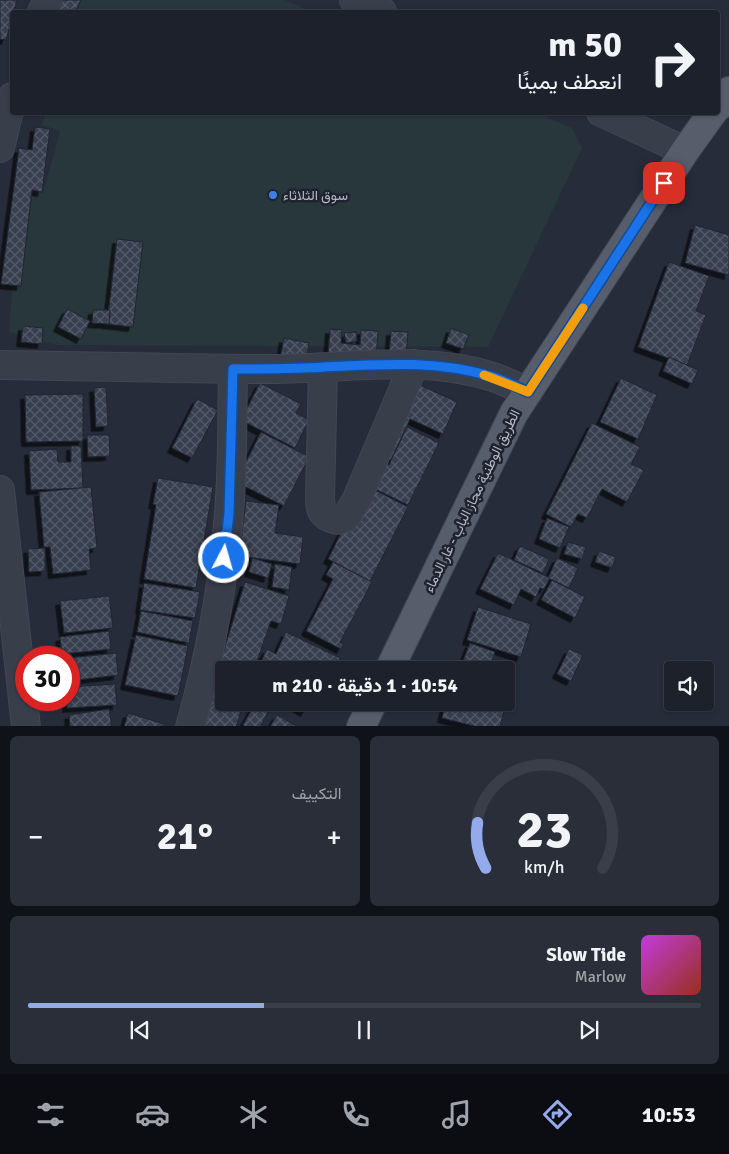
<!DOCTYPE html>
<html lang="ar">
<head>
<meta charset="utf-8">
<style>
  body { margin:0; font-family:Signika,Vazirmatn,sans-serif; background:#292e38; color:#f1f3f6; direction:rtl; height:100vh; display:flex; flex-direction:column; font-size:19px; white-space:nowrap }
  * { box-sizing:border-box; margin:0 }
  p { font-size:16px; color:#a0a3a9 }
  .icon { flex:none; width:28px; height:28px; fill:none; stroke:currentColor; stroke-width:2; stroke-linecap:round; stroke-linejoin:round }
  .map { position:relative; height:726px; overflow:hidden; direction:ltr }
  .panel { display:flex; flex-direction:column; gap:10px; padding:10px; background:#0f1218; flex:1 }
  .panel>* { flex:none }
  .top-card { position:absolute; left:10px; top:10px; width:710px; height:105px; border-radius:5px; box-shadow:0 1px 4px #0004,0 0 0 1px #3a3e48; direction:rtl; background:#1c212c; color:#f1f3f6; overflow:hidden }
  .tools { position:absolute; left:664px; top:661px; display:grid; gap:10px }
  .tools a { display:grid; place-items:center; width:50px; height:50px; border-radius:5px; background:#1c212c; box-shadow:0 1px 4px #0004,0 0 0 1px #3a3e48; font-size:25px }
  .speed { position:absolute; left:15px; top:646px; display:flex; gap:10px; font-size:25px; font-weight:700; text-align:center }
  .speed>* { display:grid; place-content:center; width:65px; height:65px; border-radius:50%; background:#1c212c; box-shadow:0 1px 4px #0004,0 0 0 1px #3a3e48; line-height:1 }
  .speed .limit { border:8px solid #d22; background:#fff; color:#111 }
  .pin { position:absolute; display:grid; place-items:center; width:42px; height:42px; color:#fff; margin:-21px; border-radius:10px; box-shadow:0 2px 8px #0006 }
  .me { position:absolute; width:55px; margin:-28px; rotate:6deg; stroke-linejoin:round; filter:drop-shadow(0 0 4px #0008) }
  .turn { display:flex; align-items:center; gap:18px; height:105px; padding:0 15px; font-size:22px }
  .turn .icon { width:65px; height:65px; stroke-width:2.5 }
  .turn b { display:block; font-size:35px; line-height:42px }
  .big { font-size:38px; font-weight:700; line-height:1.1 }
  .panel .card { flex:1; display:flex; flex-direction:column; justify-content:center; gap:8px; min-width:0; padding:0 18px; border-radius:8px; background:#292e38 }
  .panel .dial { align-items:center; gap:0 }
  .dial svg { height:130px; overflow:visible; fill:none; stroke:#3a3e48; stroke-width:7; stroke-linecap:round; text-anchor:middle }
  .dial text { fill:#f1f3f6; stroke:none }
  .song { display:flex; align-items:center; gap:15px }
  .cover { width:60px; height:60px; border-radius:8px; background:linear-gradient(135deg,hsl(290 70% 55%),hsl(10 70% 35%)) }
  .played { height:5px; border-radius:2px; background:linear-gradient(90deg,#93abed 35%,#3a3e48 35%) }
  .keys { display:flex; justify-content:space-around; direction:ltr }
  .heat { display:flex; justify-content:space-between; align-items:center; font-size:28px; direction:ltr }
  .panel .tiles { flex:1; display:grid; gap:10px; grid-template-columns:1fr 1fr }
  .card:last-child { grid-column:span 2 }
  .trip { position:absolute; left:215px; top:661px; width:300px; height:50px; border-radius:5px; background:#1c212c; box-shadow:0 1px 4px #0004,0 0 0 1px #3a3e48; font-weight:700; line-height:50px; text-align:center; direction:rtl }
  .menu { display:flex; height:80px; justify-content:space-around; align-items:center; background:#0b0d12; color:#a0a3a9 }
  .menu .icon { width:35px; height:35px }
  .menu .on { color:#93abed }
  .menu b { font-size:22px; color:#f1f3f6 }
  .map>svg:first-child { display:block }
</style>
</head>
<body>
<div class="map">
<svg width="729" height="727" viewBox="0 0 729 727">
  <defs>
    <pattern id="building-cross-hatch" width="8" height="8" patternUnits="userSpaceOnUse" patternTransform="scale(1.25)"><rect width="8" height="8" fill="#384050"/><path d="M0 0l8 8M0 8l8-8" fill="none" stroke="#535a68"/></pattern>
    <filter id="shadow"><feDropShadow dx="-4.5" dy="4.5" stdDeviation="0" flood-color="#0009"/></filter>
  </defs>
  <rect width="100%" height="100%" fill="#262c3a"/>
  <g fill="#28373b">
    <path d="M81,0H284L313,12H77Z"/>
    <path d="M46,113H537L572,128L582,148L488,347L56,345L9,332L20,188L43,194L60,131L42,125Z"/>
  </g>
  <g fill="url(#building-cross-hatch)" stroke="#202532" filter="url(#shadow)">
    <path d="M0,0H17L6,40L0,39Z"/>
    <path d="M61,0H81L75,12H55Z"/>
    <path d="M35,127L50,129L42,192L32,190L21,286L1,284L19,148L32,150Z"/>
    <path d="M695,225L729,235V275L685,263Z"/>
    <path d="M117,239L143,242L133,327L107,324Z"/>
    <path d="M669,262L709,276L696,311L706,315L687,365L638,347Z"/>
    <path d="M67,309L90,321L81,339L58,327Z"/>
    <path d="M93,310H110L109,324L92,323Z"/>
    <path d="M23,326L43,328L42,344L21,342Z"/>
    <path d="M451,328L469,335L463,349L446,343Z"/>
    <path d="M330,329L342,330L341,343L360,345L361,330L378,331L376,359L328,355Z"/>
    <path d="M391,331L408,332L406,357L389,355Z"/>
    <path d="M356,332L357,341L346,343L344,333Z"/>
    <path d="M284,338L309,343L305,365L280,359Z"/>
    <path d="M669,357L698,370L692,384L663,371Z"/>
    <path d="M621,378L657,395L638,439L600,422Z"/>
    <path d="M411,381L457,402L443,434L410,419L391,460L377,454Z"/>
    <path d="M260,383L301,404L296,413L309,420L295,448L241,420Z"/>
    <path d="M106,387L108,426L96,427L94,388Z"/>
    <path d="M83,394V441L26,442L25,395Z"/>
    <path d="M197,399L218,410L192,458L172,448Z"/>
    <path d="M592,423L640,447L631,464L644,470L627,502L602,489L587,518L578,514L571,527L546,514Z"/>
    <path d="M407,427L439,443L408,505L365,484L378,459L389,465Z"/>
    <path d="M261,432L309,457L284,506L236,482Z"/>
    <path d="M87,435H109L110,456L88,457Z"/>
    <path d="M71,446H81L83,488L31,490L29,451L57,449L58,462H71Z"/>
    <path d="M158,478L213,487L196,588L144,579L156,505L153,504Z"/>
    <path d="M365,485L408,507L370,581L328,559Z"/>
    <path d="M91,487L97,548L89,549L91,570L53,574L50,547H44L39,492Z"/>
    <path d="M246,501L279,505L275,533L303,537L300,564L239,556Z"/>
    <path d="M547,518L569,527L560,548L539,539Z"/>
    <path d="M568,542L586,547L582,559L564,554Z"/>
    <path d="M520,546L549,559L543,573L514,560Z"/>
    <path d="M45,548V571L29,572L28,549Z"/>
    <path d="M599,551L616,557L612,568L595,562Z"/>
    <path d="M498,553L550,578L544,589L540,588L536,597L521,589L514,605L480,589Z"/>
    <path d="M252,558L272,564L268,578L249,572Z"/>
    <path d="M557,558L578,568L569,588L548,578Z"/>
    <path d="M333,562L372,582L340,642L344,644L341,649L306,631L333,579L326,575Z"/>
    <path d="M275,564L292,567L289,590L272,587Z"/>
    <path d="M552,580L585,597L575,618L541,600Z"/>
    <path d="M245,582L289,596L281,624L271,621L254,670H224V702H244L236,727H200Z"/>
    <path d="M144,583L200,592L195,618L140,610Z"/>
    <path d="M109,596L113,628L64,633L60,601Z"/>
    <path d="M478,607L531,624L521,657L467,640Z"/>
    <path d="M141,611L193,621L189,643L137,632Z"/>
    <path d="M109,631L111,649L62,654L60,637Z"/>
    <path d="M286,632L340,658L334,670H281L272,666L270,670H257L267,649L276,654Z"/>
    <path d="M136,635L188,646L178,696L125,685Z"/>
    <path d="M470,643L495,652L488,670L460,669Z"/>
    <path d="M569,649L583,655L571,681L557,674Z"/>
    <path d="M116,653L118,675L69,681V658Z"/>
    <path d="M115,684L117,705L67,708L69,687Z"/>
    <path d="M256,702H273L260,727H246L243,725Z"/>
    <path d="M288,702H309L310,703L305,712Z"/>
    <path d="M446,702H506L500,727H478L442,718Z"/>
    <path d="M109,709L112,727H70L69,715Z"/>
    <path d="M128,713L164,724V727H124Z"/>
    <path d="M277,715L298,727H270Z"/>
  </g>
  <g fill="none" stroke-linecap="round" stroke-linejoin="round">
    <defs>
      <g id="minor">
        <path d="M354,0L382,12"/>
        <path d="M42,12L48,0"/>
        <path d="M601,112L685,151"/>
        <path d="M0,148L12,97"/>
        <path d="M0,365C91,366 181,369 272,369C345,369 422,354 493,377C505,381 517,387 528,392"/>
        <path d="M323,368L320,499C320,503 321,508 322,511C327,518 337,522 344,518C349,514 352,506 356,501L414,364"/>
        <path d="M0,490L26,727"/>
        <path d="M190,727C210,657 223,586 229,513C233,466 232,417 233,369"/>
      </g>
      <g id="major">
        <path d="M718,107L729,91"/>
        <path d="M389,670L514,413L685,151L713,112"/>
        <path d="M361,727L373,702"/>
      </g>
    </defs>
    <use href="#minor" stroke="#424754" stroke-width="30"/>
    <use href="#major" stroke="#424754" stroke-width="30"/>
    <use href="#minor" stroke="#393e4b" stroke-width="28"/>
    <use href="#major" stroke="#575d6b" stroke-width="28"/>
  </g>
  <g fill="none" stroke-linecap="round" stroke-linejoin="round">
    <defs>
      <path id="route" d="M224,558L229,513L233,369C264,369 295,369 325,367C381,364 438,360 493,377C505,381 517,387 528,392L664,183"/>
    </defs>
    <use href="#route" stroke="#114b97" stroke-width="12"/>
    <use href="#route" stroke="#1a73e8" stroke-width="9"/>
    <path stroke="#f59e0b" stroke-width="9" d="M484,375L528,392L583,308"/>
  </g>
  <circle fill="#3f7fe0" stroke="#1e2330" stroke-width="2" cx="273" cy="195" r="5"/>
  <g text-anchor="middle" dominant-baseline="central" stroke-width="5" stroke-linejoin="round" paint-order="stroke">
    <g font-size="14" fill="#b5b9c6" stroke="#1e2330" text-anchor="start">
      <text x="283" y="195">سوق الثلاثاء</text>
    </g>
    <g font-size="14" fill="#b5b9c6" stroke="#1e2330">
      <text transform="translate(472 501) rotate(-64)">الطريق الوطنية مجاز الباب - غار الدماء</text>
    </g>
  </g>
</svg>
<div class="tools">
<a><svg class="icon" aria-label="sound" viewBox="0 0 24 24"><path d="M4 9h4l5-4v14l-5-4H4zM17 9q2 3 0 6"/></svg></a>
</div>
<div class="speed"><div class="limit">30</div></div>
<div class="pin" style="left:664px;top:183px;background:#d93025"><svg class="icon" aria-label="arrive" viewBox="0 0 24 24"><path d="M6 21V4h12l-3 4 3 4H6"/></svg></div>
<svg class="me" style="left:224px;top:558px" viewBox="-20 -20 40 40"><circle r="17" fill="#1a73e8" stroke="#fff" stroke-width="3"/><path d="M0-11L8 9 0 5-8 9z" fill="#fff"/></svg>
<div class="trip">10:54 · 1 دقيقة · 210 m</div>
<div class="top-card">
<div class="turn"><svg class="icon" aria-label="right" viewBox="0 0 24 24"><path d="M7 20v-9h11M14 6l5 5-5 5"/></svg><div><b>50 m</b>انعطف يمينًا</div></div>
</div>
</div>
<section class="panel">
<div class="tiles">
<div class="card dial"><svg viewBox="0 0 100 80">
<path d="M14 69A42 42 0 1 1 86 69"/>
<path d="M14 69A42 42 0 0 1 9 41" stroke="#93abed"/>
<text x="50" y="56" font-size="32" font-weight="700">23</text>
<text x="50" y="72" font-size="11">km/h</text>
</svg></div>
<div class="card"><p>التكييف</p>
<div class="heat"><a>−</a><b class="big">21°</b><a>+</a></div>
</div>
<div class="card">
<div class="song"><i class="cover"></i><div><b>Slow Tide</b><p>Marlow</p></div></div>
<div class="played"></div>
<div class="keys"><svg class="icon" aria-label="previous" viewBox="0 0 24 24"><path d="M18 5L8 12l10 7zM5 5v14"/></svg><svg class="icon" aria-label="pause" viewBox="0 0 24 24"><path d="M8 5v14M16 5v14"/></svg><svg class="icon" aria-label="next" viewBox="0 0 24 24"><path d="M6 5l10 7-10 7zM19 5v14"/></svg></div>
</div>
</div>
</section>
<nav class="menu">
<b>10:53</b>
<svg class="icon on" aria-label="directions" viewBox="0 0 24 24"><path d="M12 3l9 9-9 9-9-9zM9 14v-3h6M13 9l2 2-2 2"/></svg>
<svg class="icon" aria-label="music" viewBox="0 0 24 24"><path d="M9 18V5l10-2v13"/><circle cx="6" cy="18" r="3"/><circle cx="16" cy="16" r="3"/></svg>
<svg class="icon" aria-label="phone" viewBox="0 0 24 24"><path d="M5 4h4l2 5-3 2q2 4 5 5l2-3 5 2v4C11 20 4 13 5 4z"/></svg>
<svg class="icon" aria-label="climate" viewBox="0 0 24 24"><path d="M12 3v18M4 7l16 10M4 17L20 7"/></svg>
<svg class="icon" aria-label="car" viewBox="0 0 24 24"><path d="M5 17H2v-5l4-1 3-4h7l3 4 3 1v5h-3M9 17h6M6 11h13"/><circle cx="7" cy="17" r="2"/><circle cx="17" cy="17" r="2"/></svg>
<svg class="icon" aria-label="filters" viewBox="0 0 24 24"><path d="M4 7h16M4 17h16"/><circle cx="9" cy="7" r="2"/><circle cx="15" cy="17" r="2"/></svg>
</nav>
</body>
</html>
